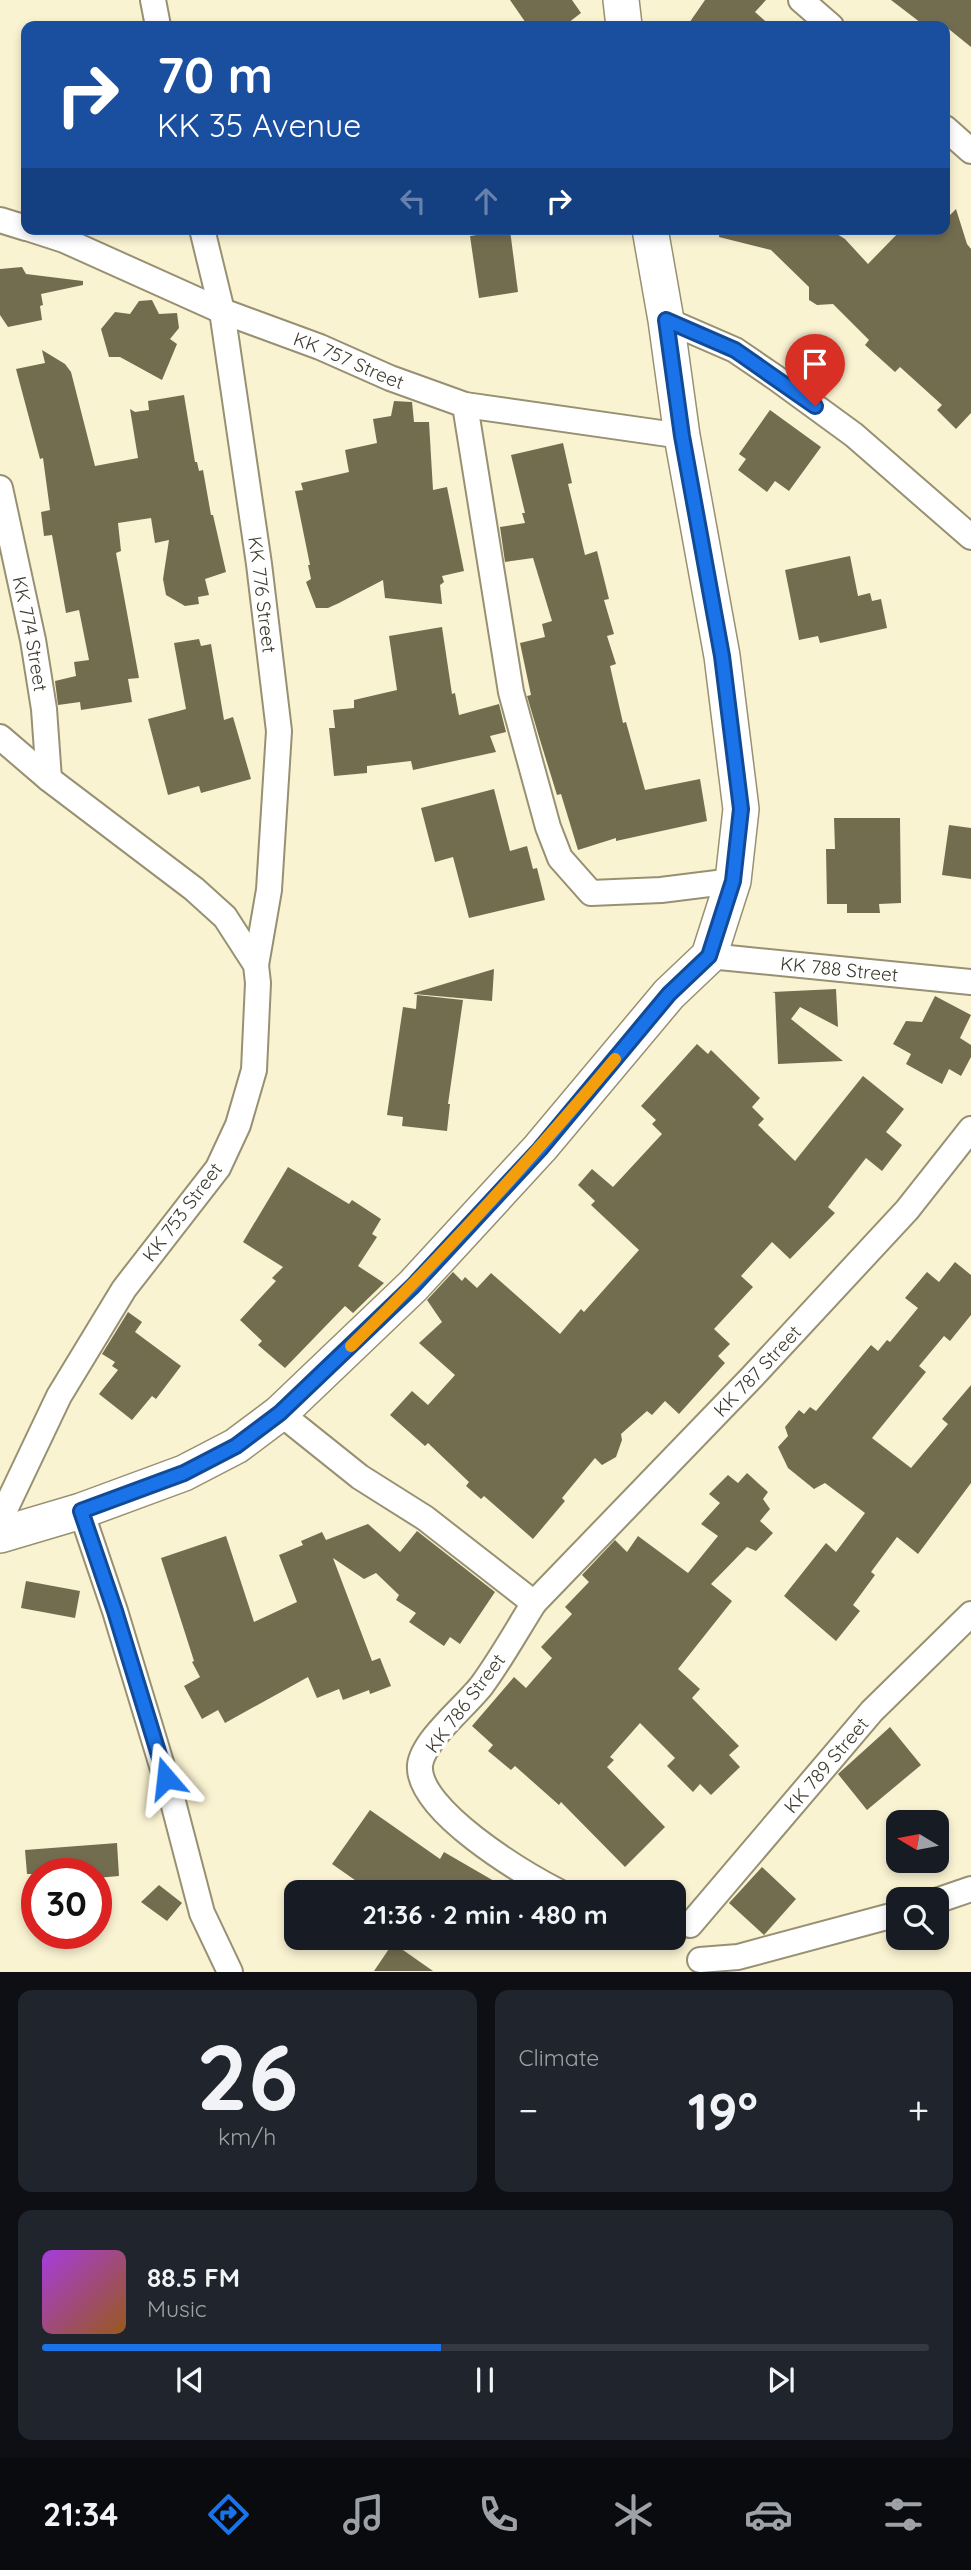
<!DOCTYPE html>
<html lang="en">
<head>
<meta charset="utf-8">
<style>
  body { margin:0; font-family:Quicksand,sans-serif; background:#20242c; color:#f1f3f6; height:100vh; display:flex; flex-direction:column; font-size:26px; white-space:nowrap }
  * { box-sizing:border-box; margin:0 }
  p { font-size:23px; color:#9ea1a6 }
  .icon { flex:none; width:38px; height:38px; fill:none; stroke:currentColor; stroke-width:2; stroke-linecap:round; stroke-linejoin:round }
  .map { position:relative; height:1972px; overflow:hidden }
  .sheet { display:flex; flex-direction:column; gap:18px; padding:18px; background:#0d0f14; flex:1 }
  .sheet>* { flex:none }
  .guide { position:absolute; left:21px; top:21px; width:929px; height:214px; border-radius:14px; box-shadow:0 4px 10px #0003; background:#1a4fa0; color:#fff; overflow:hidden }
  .needle { width:46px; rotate:280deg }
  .tools { position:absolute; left:886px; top:1810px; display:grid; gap:14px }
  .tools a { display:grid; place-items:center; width:63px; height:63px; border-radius:14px; background:#171b24; box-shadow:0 4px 10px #0003; font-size:35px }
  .speed { position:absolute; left:21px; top:1858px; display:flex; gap:14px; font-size:35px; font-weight:700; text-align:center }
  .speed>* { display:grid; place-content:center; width:91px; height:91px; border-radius:50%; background:#171b24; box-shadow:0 4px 10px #0003; line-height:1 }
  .speed .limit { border:10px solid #d22; background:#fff; color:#111 }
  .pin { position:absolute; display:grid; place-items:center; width:60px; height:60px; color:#fff; margin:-72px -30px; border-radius:50% 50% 50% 0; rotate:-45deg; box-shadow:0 0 7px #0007 }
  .pin .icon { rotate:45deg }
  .me { position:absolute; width:77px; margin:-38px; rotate:343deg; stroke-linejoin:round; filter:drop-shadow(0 0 5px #0008) }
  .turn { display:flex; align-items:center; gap:24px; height:147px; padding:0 21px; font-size:32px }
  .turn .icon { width:91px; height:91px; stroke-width:2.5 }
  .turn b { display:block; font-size:49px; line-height:60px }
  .lanes { display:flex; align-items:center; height:66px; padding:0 21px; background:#0003; justify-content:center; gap:35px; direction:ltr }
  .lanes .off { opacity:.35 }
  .big { font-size:52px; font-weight:700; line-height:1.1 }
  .sheet .widget { flex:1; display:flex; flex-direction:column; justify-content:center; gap:10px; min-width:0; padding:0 24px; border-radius:14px; background:#20242c }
  .sheet .dial { align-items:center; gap:0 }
  .dial b { font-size:91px; line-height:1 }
  .song { display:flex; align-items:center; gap:21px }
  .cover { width:84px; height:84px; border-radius:10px; background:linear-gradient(135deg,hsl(280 70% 55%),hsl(30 70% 35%)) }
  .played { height:7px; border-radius:4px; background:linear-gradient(90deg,#1a73e8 45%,#363941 45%) }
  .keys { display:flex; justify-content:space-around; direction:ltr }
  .heat { display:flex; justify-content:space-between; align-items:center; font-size:38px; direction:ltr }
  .sheet .tiles { flex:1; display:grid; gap:18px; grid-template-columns:1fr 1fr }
  .widget:last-child { grid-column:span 2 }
  .trip { position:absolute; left:284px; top:1880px; width:402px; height:70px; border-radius:14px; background:#171b24; box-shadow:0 4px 10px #0003; font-weight:700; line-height:70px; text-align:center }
  .tabs { display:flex; height:112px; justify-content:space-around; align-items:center; background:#090b0e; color:#9ea1a6 }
  .tabs .icon { width:49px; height:49px }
  .tabs .active { color:#1a73e8 }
  .tabs b { font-size:32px; color:#f1f3f6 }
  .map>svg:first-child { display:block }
</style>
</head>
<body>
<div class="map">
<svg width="971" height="1972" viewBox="0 0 971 1972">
  <rect width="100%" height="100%" fill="#faf3d2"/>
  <g fill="#736d50">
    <path d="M510,0H572L581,13L564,26H528Z"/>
    <path d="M705,0H766L755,12L771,26H687Z"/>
    <path d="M891,0H971V47L945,26H925Z"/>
    <path d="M956,209L967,244L971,249V413L956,429L937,410L942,405L900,367L895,372L865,345L869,340L833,304L817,305L809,300V287L771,250L719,237L720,229H829L845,239L868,264L902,229H945V220Z"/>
    <path d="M510,230L518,292L479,298L470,236Z"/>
    <path d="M22,267L26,274L83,281V285L41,294L43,305L40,306L42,320L8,327L0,315V269Z"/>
    <path d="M152,300L159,314L177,313L179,328L170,339L177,344L162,380L120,357H109L101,329L115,312L130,314L139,301Z"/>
    <path d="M42,350L65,364L71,372L95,466L138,458L130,409L135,412L149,410L148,401L184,395L195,462H197L199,471L203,470L211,515H213L226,572L205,579L209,595L198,597L199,604L185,606L166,595L163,579L169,540L155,543L151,518L118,523L121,551L116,553L139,678L128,679L132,702L81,710L80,702L58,705L55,681L76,676L74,662L89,660L79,610L66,613L52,535L44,536L41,512L50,510L43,458L40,459L16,369L45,363Z"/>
    <path d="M394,401L412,402L414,422H429L433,490L447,487L464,571L442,576L444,582L440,585L442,604L385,598L383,580L339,603L328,608H316L306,582L311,579L308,565H310L295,491L303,490L301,483L349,472L345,450L377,443L373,419L391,416Z"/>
    <path d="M770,410L821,447L789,491L775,481L767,492L738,470L746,459L739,454Z"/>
    <path d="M563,443L572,483L568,484L585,555L597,551L609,599L604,600L614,634L607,636L616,664L610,666L623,723L626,722L645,790L700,779L707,821L616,841V838L578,850L561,794L557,795L540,740L527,696L531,695L520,643L545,637L542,624L552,621L533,558L505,562L500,527L525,523L522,513H525L511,455Z"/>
    <path d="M850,556L858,596L870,593L872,601L881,599L887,628L820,643L818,636L799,640L785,570Z"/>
    <path d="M442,627L452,694L455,693L459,715L499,704L506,732L490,736L496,752L413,770L411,761L367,766V773L334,776L329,728H335L333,710L354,708V700L397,690L389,636Z"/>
    <path d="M199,639L201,646L211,644L224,720L233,717L251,779L201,793L199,786L168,795L148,719L186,709L174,643Z"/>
    <path d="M494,789L510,851L527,846L533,869L537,868L545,900L469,918L453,857L435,862L421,808Z"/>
    <path d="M834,818H900L901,903L879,904L880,913H847V904H827L826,849H835Z"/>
    <path d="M949,825L971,828V879L942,875Z"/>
    <path d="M494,969L492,1001L414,994V993Z"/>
    <path d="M836,989L838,1027L800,1007L791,1019L843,1061L778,1064L775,993L772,992Z"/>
    <path d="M417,995L463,1000L448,1104H450L447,1131L402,1126L403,1117L387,1115L403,1007L416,1009Z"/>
    <path d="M935,996L971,1015L960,1038L971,1045V1057L961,1076L949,1069L942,1084L906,1064L911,1054L893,1044L906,1021L922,1022Z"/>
    <path d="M697,1044L708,1054L711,1050L760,1098L752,1107L764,1119L758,1125L795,1161L863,1076L904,1109L886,1132L902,1145L882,1171L866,1158L828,1207L835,1213L790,1259L772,1242L741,1276L753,1287L714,1329L730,1344L718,1356L725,1363L679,1414L665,1401L652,1415L647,1411L621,1434L622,1440L616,1457L602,1465L595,1458L562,1498L565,1501L533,1539L484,1496L481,1499L466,1486L469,1482L428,1443L425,1446L390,1415L412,1391L428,1405L455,1375L419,1343L442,1322L427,1300L453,1272L462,1281L465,1277L477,1288L491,1273L560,1334L581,1309L584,1312L639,1250L591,1205L595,1201L578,1185L592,1169L613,1187L662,1134L652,1124L656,1120L641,1106Z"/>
    <path d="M288,1167L349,1204L352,1200L381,1219L372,1234L377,1237L358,1266L384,1283L353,1313L345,1306L285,1368L258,1345L262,1341L240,1320L276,1281L272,1278L283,1267L243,1242Z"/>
    <path d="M955,1262L971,1275V1315L950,1341L944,1336L919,1366L926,1372L872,1438L911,1468L948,1424L942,1419L971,1385V1483L918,1554L897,1537L871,1572L875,1575L853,1605L860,1611L836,1641L784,1596L826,1543L836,1552L865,1513L825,1483L814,1489L788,1468L778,1447L788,1436L785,1427L799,1410L804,1414L810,1407L816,1411L871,1345L878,1351L887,1340L890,1342L918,1308L905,1298L927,1272L939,1282Z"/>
    <path d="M128,1312L142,1322L135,1332L181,1366L156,1399L152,1396L132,1420L99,1394L118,1370L112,1366L115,1362L102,1354Z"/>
    <path d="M747,1473L768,1492L763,1499L770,1509L760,1521L773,1533L756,1551L747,1547L711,1584L732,1601L678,1669L700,1689L692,1698L739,1746L729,1755L740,1767L711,1795L700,1784L693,1792L667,1766L675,1758L640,1723L610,1757L614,1760L607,1767L665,1827L625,1867L561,1802L559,1805L515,1766L511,1770L488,1751L493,1745L472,1726L514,1677L526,1688L552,1658L541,1647L572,1614L565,1607L589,1582L582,1575L615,1540L627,1552L638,1536L688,1573L718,1536L701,1524L720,1503L709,1494L728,1475L738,1483Z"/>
    <path d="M368,1524L400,1552L417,1531L495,1592L460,1644L450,1637L444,1646L409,1622L416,1613L396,1600L399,1595L376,1573L364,1579L333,1558L372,1661L380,1658L391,1686L370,1694L369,1690L343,1700L339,1689L317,1698L308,1677L225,1723L218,1710L202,1719L184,1686L200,1677L192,1662L194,1661L161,1558L226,1536L254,1622L297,1602L279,1555L303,1545L301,1541L322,1532L326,1540Z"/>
    <path d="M26,1581L80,1591L75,1618L21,1608Z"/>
    <path d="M890,1727L921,1765L867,1810L838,1774Z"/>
    <path d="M370,1810L440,1859L444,1852L513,1892H372L332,1864Z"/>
    <path d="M117,1843L119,1876L96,1878V1874H27L25,1850Z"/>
    <path d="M762,1867L796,1899L764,1935L729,1903Z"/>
    <path d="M159,1885L182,1903L167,1921L141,1902Z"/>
    <path d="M393,1943L433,1971H374Z"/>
  </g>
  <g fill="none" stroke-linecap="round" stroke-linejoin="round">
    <defs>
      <g id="street">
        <path d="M153,0L158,26"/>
        <path d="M801,0L831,26"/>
        <path d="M945,128L971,151"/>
        <path d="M0,220L26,228"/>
        <path id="s1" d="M30,229L64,240L222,311L320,347L390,378L465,405L682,436"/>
        <path id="s2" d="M202,229L222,311L259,564L279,731L269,890L256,965"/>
        <path d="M666,320L735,350L776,378L854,435L971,537"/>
        <path d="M465,405L511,692L548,827L560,858L591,893L661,890L733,881"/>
        <path id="s3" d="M0,488L33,640L44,709L49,779"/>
        <path d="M0,737L49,779L194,889L225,917L256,965L258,983L254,1070L238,1125L218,1168L124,1289L59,1396L0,1520"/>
        <path id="s4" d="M709,956L971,982"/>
        <path d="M280,1413L360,1477L425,1518L534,1603C517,1630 501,1659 482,1685C467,1705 423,1740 420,1765C416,1810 524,1874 559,1892"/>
        <path d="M81,1511L115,1611L173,1802L202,1913L230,1972"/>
        <path id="s5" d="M534,1603L752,1377L907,1210L971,1129"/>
        <path d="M936,1901L971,1889"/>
        <path id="s6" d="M690,1925L872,1711L971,1614"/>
        <path d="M700,1960L738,1957L898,1914"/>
      </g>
      <g id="secondary">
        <path d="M621,0L624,26"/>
        <path d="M0,1535L81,1511L184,1473L236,1446L280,1413L413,1286L540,1148L669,994L709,956L733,881L741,809L722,656L682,436L666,320L650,229"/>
      </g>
    </defs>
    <use href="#street" stroke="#979072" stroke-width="28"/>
    <use href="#secondary" stroke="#979072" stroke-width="38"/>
    <use href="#street" stroke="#fff" stroke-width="24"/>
    <use href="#secondary" stroke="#fff" stroke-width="35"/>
  </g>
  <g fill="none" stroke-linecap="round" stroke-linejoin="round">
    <defs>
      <path id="route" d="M166,1778L115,1611L81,1511L184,1473L236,1446L280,1413L413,1286L540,1149L669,994L709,956L733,881L741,809L722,656L682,436L666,320L735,350L815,406"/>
    </defs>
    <use href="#route" stroke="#114b97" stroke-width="18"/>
    <use href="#route" stroke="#1a73e8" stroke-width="12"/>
    <path stroke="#f59e0b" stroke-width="12" d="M351,1346C444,1255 531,1159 615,1059"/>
  </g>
  <g text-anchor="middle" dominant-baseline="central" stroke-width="7" stroke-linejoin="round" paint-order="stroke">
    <g font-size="19" fill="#3d3b2e" stroke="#fff">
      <text stroke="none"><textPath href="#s1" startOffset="345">KK 757 Street</textPath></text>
      <text stroke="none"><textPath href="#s2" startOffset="371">KK 776 Street</textPath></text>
      <text stroke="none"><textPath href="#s3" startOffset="149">KK 774 Street</textPath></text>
      <text stroke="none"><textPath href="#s4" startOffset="131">KK 788 Street</textPath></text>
      <text transform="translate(182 1212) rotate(-53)">KK 753 Street</text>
      <text stroke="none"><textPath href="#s5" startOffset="322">KK 787 Street</textPath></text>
      <text transform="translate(465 1703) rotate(-53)">KK 786 Street</text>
      <text stroke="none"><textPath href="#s6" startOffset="210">KK 789 Street</textPath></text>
    </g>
  </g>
</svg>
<div class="tools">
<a><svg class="needle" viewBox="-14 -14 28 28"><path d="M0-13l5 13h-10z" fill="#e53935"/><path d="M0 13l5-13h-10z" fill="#9ea1a6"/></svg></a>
<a><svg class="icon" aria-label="search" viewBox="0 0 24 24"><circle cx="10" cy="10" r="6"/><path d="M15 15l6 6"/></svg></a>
</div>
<div class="speed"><div class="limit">30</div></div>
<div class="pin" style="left:815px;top:406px;background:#d93025"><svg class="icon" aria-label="arrive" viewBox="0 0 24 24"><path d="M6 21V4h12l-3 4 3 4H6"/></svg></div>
<svg class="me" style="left:166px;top:1778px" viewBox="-20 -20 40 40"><path d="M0-17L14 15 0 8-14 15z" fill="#1a73e8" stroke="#fff" stroke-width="4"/></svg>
<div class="trip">21:36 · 2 min · 480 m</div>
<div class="guide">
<div class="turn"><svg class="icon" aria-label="right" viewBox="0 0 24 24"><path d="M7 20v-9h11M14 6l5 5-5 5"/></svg><div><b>70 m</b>KK 35 Avenue</div></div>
<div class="lanes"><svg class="icon off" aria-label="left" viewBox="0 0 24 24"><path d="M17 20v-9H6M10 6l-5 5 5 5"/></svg><svg class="icon off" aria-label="ahead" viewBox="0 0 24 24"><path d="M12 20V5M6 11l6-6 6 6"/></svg><svg class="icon" aria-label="right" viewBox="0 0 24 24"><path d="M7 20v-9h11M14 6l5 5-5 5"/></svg></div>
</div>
</div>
<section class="sheet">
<div class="tiles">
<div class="widget dial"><b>26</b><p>km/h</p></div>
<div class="widget"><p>Climate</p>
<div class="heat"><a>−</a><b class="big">19°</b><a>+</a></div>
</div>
<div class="widget">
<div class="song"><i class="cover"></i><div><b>88.5 FM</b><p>Music</p></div></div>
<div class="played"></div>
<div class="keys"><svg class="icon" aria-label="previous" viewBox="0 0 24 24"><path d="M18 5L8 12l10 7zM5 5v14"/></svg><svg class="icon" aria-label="pause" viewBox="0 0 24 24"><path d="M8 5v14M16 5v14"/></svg><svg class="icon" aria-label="next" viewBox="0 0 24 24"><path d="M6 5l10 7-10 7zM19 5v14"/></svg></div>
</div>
</div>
</section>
<nav class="tabs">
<b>21:34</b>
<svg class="icon active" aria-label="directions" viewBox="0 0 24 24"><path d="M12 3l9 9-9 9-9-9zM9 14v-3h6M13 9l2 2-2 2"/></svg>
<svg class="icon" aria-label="music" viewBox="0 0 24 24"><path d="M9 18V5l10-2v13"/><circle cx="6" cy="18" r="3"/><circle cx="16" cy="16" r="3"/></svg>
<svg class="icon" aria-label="phone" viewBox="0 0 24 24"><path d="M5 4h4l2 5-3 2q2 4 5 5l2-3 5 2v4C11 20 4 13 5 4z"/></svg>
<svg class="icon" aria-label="climate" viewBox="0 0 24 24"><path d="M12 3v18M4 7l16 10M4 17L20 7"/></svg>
<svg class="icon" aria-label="car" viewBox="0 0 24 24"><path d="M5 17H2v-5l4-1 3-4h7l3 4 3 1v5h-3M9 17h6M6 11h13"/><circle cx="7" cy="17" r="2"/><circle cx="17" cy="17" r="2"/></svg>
<svg class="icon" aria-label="filters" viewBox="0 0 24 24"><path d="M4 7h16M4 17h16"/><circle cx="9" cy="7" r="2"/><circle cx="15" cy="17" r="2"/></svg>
</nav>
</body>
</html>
